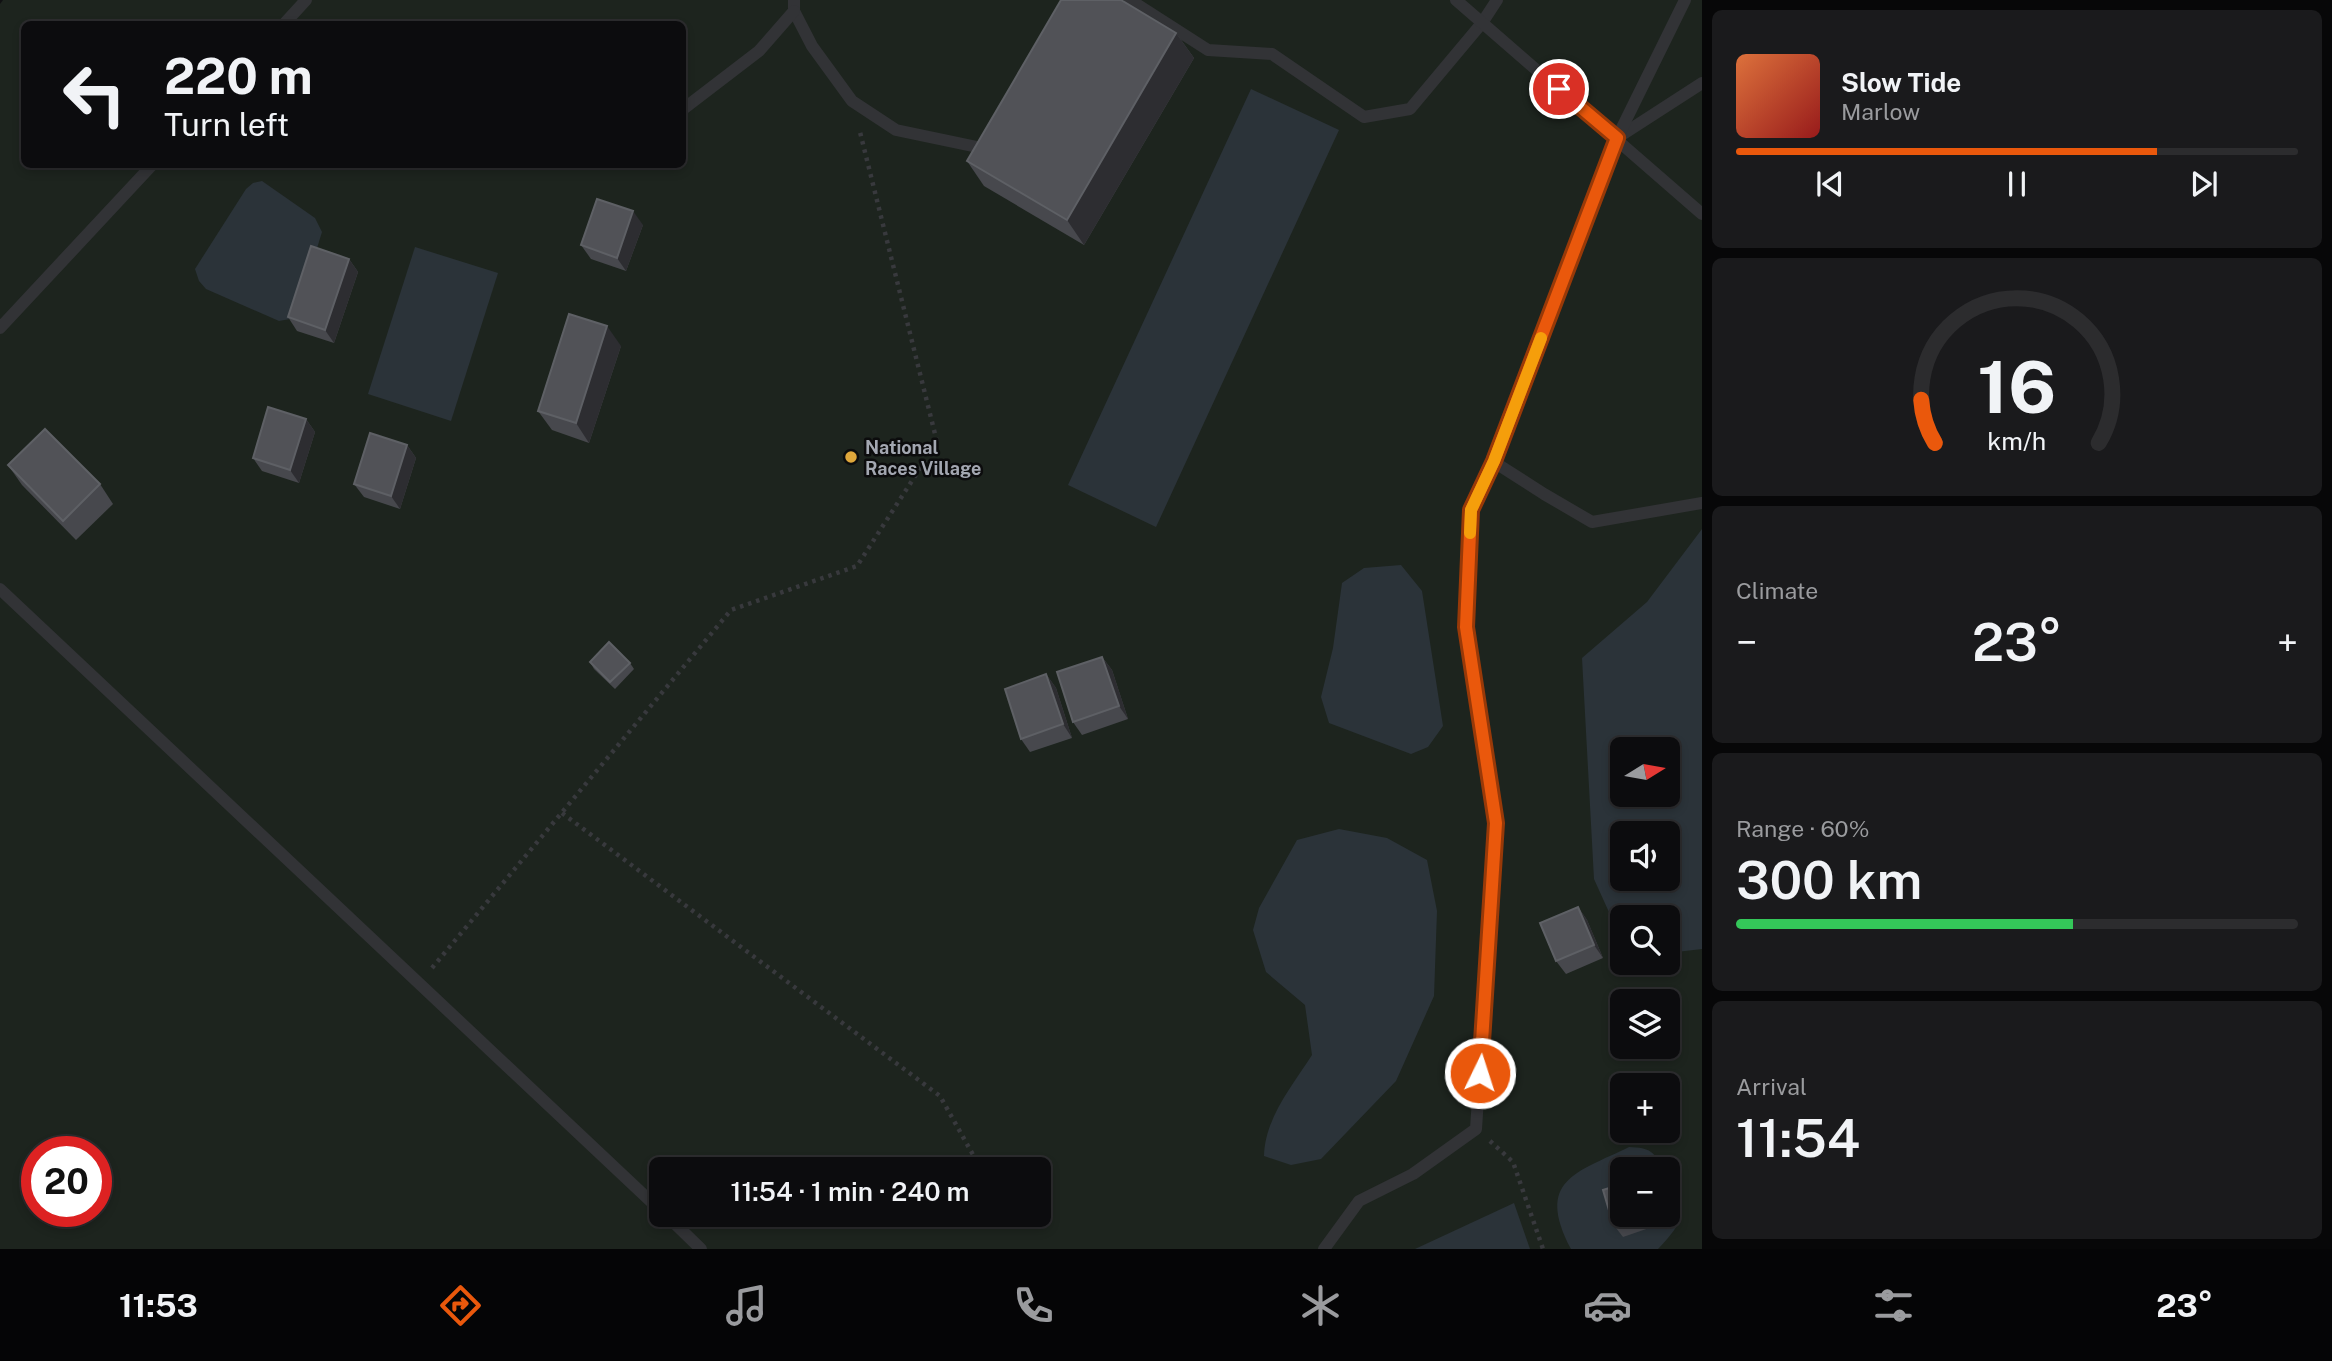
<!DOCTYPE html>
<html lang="en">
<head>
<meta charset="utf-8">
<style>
  body { margin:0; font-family:"Public Sans",sans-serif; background:#1a1a1c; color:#f1f3f6; height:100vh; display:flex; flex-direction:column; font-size:26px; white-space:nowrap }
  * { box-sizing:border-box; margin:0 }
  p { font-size:23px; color:#9a9b9e }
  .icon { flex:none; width:38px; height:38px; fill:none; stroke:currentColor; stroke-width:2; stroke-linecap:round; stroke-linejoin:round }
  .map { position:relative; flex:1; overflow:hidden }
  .side { display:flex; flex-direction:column; gap:10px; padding:10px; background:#070708; width:630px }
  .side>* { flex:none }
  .top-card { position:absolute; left:21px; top:21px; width:665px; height:147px; border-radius:10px; box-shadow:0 4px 10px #0003,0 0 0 2px #2c2c2e; background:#0c0c0e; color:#f1f3f6; overflow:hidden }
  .needle { width:46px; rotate:79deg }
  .tools { position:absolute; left:1610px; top:737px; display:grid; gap:14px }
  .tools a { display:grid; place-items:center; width:70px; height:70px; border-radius:10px; background:#0c0c0e; box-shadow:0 4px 10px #0003,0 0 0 2px #2c2c2e; font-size:35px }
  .speed { position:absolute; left:21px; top:1136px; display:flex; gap:14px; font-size:35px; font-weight:700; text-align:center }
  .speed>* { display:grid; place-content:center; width:91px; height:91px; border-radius:50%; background:#0c0c0e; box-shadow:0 4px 10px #0003,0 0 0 2px #2c2c2e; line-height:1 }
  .speed .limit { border:10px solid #d22; background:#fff; color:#111 }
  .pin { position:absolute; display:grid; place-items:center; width:60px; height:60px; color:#fff; margin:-30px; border:4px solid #fff; border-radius:50%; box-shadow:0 2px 7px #0007 }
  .me { position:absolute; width:77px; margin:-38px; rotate:4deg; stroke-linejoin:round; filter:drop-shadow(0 0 5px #0008) }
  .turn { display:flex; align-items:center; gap:24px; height:147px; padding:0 28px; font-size:32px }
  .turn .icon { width:91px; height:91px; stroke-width:2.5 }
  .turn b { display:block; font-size:49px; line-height:60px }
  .big { font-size:52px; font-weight:600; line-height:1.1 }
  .side .card { flex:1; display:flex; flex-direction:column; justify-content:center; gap:10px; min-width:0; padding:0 24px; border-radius:10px; background:#1a1a1c }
  .side .dial { align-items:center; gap:0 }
  .dial svg { height:182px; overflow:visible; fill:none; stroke:#2c2c2e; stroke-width:7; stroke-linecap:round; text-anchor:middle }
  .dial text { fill:#f1f3f6; stroke:none }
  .song { display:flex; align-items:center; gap:21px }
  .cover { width:84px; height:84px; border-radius:10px; background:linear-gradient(135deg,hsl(20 70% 55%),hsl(0 70% 35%)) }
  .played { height:7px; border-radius:4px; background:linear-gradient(90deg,#ea580c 75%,#2c2c2e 75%) }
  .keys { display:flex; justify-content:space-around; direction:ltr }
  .heat { display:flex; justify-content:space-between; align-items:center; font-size:38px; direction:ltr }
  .charge { height:10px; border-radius:5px; background:linear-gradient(90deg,#34c759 60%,#2c2c2e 0) }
  .trip { position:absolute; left:649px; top:1157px; width:402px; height:70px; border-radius:10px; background:#0c0c0e; box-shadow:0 4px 10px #0003,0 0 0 2px #2c2c2e; font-weight:600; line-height:70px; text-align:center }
  .tab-bar { display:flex; height:112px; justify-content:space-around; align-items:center; background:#050506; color:#9a9b9e }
  .tab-bar .icon { width:49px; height:49px }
  .tab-bar .on { color:#ea580c }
  .tab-bar b { font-size:32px; color:#f1f3f6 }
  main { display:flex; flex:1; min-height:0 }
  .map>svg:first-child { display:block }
</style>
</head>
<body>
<main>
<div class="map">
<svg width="1702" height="1249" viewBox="0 0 1702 1249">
  <rect width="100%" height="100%" fill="#101012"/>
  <path fill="#1d241e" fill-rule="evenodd" d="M3,0H1702V1249H0V4ZM24,24H682V164H24ZM1622,749H1668V794H1622ZM1622,833H1668V878H1622ZM1622,917H1668V962H1622ZM1622,1001H1668V1046H1622ZM1622,1085H1668V1130H1622ZM37,1152H96V1211H37ZM662,1169H1040V1214H662ZM1622,1169H1668V1214H1622Z"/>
  <g fill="#2b3339" fill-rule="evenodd">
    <path d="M1251,89L1339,130L1156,527L1068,485Z"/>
    <path d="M262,181L315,218L322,232L297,313L290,319L279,321L206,289L199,281L195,269L246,189L253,183Z"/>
    <path d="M415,247L498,273L451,421L368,394Z"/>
    <path d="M1702,529V949L1668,953V917H1622V941L1594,879L1582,658L1647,602ZM1668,749V794H1622V749ZM1622,833H1668V878H1622Z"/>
    <path d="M1401,565L1422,591L1443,726L1428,747L1411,754L1329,723L1321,697L1333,648L1342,583L1364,568Z"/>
    <path d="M1339,829L1387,838L1427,860L1437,911L1434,996L1396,1081L1321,1159L1291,1165L1264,1156C1265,1118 1292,1086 1312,1055L1305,1005L1266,972L1253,930L1259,908L1297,840Z"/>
    <path d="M1629,1147C1651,1148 1653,1151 1664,1169H1622V1214H1668V1176C1688,1211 1685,1221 1658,1249H1571C1535,1180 1576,1173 1629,1147Z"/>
    <path d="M1514,1203L1530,1249H1415Z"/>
  </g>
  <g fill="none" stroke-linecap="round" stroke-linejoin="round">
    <g stroke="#38393d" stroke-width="4.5" stroke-dasharray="3.5 5" stroke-linecap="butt">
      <path d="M562,813L940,1096L981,1169"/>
      <path d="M432,968L731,610L857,566L937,442L860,132"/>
      <path d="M1490,1141L1513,1162L1543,1249"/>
    </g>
    <g stroke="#323336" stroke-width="12">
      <path d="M794,0V11L812,46L852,101L896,130L982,148L986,140"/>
      <path d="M1130,0L1208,50L1272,54L1364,117L1410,109L1482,23L1497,0"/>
      <path d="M1456,0L1702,214"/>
      <path d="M284,24L306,0"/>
      <path d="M682,110L759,51L794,11"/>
      <path d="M1617,138L1702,83"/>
      <path d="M0,328L153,164"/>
      <path d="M1494,462L1544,494L1592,522L1702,503"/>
      <path d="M0,589L662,1212"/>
      <path d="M665,1214L701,1249"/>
      <path d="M1324,1249L1359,1201L1413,1174L1476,1129L1496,823L1466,627L1471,510L1494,462L1617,138L1685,0"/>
    </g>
  </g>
  <g fill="#47484d">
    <path d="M1176,33L1194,58L1084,245L984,186L967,161Z"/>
    <path d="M643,225L626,271L591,259L581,245Z"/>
    <path d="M349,259L358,272L334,343L297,331L288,317Z"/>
    <path d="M621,346L589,443L552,430L538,411Z"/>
    <path d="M306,419L315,432L299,483L262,471L253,458Z"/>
    <path d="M407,445L416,458L400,509L364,497L354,484Z"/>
    <path d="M8,465L100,484L113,504L76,540L22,485Z"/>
    <path d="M1102,657L1112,670L1128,719L1082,735L1073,722Z"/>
    <path d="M590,662L630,663L634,669L615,689L594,669Z"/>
    <path d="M1046,674L1056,688L1072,738L1030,752L1021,739Z"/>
    <path d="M1578,907L1587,920L1603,958L1566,974L1556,961Z"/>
    <path d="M1622,1214H1652L1655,1226L1623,1237L1613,1224Z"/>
  </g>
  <g fill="#2d2d31">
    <path d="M1176,33L1194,58L1084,245L1067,220Z"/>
    <path d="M633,211L643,225L626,271L617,258Z"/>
    <path d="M349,259L358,272L334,343L325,330Z"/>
    <path d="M607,326L621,346L589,443L576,423Z"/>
    <path d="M306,419L315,432L299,483L290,470Z"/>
    <path d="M407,445L416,458L400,509L391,496Z"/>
    <path d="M1102,657L1112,670L1128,719L1119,706Z"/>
    <path d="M1046,674L1056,688L1072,738L1063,724Z"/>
    <path d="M1578,907L1587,920L1603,958L1594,945Z"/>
    <path d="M1647,1214H1652L1655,1226Z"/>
  </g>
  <g fill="#515257" stroke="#5e6065" stroke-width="2">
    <path d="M1061,0H1121L1176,33L1067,220L967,161Z"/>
    <path d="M597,199L633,211L617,258L581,245Z"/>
    <path d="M311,246L349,259L325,330L288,317Z"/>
    <path d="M569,314L607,326L576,423L538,411Z"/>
    <path d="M268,407L306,419L290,470L253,458Z"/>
    <path d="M45,429L100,484L63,521L8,465Z"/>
    <path d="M370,433L407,445L391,496L354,484Z"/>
    <path d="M609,642L630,663L610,682L590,662Z"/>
    <path d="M1102,657L1119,706L1073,722L1057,672Z"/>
    <path d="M1046,674L1063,724L1021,739L1005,689Z"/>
    <path d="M1578,907L1594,945L1556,961L1540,923Z"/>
    <path d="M1622,1184V1214H1642L1613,1224L1603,1190Z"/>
  </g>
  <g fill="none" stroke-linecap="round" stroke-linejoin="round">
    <defs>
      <path id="route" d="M1480,1073L1496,823L1466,627L1471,510L1494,461L1617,138L1559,89"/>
    </defs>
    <use href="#route" stroke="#983908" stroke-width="18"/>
    <use href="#route" stroke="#ea580c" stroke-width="12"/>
    <path stroke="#f59e0b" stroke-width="12" d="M1470,533L1471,510L1494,461L1541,338"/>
  </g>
  <circle fill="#dfa73b" stroke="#0c0c0d" stroke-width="2.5" cx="851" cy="457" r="7"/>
  <g text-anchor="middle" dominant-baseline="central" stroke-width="5" stroke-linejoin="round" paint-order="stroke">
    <g font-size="18" font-weight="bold" fill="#a3a7b1" stroke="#0c0c0d" text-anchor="start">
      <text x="865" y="447">National<tspan x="865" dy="21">Races Village</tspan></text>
    </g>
  </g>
</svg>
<div class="tools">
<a><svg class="needle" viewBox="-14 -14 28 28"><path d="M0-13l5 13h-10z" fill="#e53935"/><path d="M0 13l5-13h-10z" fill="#9a9b9e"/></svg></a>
<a><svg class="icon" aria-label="sound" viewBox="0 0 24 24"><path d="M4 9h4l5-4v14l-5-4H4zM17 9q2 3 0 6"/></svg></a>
<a><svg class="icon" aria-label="search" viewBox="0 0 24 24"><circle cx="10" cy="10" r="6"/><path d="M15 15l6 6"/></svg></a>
<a><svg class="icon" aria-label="layers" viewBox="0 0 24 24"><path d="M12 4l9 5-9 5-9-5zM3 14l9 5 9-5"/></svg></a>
<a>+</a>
<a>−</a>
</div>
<div class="speed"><div class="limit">20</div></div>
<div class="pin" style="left:1559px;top:89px;background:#d93025"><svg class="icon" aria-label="arrive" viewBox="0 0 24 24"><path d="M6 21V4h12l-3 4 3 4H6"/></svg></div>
<svg class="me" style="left:1480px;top:1073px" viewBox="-20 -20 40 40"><circle r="17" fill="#ea580c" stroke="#fff" stroke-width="3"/><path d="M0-11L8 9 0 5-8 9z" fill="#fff"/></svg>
<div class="trip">11:54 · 1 min · 240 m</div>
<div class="top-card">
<div class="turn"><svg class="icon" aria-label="left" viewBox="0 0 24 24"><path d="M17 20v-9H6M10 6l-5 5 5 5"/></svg><div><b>220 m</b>Turn left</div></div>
</div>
</div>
<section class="side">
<div class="card">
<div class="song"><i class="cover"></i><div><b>Slow Tide</b><p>Marlow</p></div></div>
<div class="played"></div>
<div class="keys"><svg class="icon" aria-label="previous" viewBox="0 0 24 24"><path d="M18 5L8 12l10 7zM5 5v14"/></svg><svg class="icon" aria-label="pause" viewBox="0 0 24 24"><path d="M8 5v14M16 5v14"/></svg><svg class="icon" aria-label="next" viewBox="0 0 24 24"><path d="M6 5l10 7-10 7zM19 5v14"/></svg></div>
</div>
<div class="card dial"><svg viewBox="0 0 100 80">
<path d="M14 69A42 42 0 1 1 86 69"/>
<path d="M14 69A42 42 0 0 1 8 50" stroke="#ea580c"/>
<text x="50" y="56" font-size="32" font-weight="700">16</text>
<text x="50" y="72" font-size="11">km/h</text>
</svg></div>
<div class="card"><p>Climate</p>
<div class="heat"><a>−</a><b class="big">23°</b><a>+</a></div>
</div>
<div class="card"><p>Range · 60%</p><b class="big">300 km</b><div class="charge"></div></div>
<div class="card"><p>Arrival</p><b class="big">11:54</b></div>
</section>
</main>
<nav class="tab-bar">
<b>11:53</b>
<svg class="icon on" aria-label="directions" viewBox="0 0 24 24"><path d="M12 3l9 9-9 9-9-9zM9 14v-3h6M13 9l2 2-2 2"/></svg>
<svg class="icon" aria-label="music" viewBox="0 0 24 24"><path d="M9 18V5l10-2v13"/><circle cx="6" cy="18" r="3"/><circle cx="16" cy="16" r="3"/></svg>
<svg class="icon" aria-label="phone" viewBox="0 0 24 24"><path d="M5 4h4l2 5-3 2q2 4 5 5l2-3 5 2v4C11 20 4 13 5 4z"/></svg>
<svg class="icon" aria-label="climate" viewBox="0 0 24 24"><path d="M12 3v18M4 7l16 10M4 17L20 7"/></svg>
<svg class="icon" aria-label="car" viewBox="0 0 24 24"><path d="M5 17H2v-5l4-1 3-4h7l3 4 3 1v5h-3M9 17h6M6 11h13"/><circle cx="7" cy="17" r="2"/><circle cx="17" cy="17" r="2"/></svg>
<svg class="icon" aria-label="filters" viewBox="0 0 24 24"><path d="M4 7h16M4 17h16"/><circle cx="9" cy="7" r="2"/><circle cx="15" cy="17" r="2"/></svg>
<b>23°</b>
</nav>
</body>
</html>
